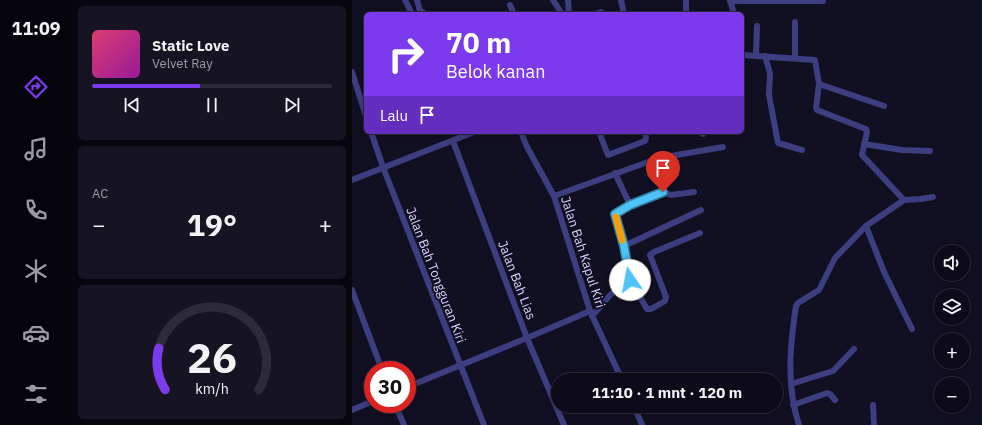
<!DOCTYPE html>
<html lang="id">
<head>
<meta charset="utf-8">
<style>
  body { margin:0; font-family:"IBM Plex Sans",sans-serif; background:#161423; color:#f1f3f6; height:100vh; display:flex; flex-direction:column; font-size:15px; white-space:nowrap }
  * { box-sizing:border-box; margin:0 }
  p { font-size:13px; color:#9a9ba2 }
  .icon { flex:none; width:22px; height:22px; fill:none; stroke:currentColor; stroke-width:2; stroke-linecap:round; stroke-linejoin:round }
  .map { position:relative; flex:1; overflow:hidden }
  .side { display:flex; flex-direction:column; gap:6px; padding:6px; background:#07060e; width:280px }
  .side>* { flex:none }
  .top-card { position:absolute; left:12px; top:12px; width:380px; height:122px; border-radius:6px; box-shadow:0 2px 10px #0003,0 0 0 1px #2d2b39; background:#7c3aed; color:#fff; overflow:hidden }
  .controls { position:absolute; left:582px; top:245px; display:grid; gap:8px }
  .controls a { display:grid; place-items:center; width:36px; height:36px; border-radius:50%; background:#0d0b1a; box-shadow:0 2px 10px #0003,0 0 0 1px #2d2b39; font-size:20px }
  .speed { position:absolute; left:12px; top:361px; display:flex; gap:8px; font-size:20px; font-weight:700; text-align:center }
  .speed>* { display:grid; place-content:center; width:52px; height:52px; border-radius:50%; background:#0d0b1a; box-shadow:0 2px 10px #0003,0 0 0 1px #2d2b39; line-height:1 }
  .speed .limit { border:6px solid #d22; background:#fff; color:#111 }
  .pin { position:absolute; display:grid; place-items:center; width:34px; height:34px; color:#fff; margin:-41px -17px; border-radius:50% 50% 50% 0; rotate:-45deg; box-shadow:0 0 4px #0007 }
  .pin .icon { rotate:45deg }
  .me { position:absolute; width:44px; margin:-22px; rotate:348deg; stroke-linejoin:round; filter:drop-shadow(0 0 3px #0008) }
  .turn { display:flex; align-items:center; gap:14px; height:84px; padding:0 16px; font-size:18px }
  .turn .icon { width:52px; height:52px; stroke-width:2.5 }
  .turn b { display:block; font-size:28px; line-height:34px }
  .then { display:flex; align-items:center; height:38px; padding:0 16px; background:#0003; gap:8px; font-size:15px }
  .big { font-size:30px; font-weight:800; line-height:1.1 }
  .side .tile { flex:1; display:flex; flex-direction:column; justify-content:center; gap:6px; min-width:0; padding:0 14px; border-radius:6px; background:#161423 }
  .side .dial { align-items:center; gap:0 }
  .dial svg { height:104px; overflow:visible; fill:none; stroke:#2d2b39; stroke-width:7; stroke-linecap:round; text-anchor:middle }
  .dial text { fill:#f1f3f6; stroke:none }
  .song { display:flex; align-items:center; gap:12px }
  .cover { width:48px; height:48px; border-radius:6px; background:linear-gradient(135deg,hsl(340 70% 55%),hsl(300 70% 35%)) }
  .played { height:4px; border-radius:2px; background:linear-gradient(90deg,#7c3aed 45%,#2d2b39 45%) }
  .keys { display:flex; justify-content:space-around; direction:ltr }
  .heat { display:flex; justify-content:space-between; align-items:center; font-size:22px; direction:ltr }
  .trip { position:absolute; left:199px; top:373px; width:232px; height:40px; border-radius:20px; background:#0d0b1a; box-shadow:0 2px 10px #0003,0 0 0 1px #2d2b39; font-weight:800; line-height:40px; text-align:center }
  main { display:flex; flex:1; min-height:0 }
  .tab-bar { display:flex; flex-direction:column; width:72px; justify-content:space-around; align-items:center; background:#05040a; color:#9a9ba2 }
  .tab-bar .icon { width:28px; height:28px }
  .tab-bar .selected { color:#7c3aed }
  .tab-bar b { font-size:18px; color:#f1f3f6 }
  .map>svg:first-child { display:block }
</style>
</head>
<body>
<main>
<nav class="tab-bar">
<b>11:09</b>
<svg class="icon selected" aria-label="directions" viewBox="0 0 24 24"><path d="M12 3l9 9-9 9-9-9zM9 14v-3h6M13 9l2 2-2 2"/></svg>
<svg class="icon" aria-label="music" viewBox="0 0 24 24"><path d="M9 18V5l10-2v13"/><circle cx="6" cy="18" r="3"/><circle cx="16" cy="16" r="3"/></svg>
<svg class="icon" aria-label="phone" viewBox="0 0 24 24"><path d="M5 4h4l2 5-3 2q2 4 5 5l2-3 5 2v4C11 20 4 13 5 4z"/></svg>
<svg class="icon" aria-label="climate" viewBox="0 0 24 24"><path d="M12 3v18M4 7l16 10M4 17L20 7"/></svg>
<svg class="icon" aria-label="car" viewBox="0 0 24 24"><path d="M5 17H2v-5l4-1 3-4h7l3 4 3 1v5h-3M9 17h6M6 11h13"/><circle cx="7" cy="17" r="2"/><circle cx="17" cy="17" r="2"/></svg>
<svg class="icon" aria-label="filters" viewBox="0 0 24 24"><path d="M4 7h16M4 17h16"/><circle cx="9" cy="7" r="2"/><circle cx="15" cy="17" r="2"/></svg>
</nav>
<section class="side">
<div class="tile">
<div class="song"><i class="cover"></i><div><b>Static Love</b><p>Velvet Ray</p></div></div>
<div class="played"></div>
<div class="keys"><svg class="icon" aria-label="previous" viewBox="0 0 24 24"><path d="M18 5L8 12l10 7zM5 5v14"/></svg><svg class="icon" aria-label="pause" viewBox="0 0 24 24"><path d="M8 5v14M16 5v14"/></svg><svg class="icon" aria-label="next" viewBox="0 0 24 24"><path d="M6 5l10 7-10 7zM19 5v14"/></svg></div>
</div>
<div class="tile"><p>AC</p>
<div class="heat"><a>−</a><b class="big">19°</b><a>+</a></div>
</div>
<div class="tile dial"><svg viewBox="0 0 100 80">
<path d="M14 69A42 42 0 1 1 86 69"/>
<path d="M14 69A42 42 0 0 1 9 37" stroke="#7c3aed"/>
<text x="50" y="56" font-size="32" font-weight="700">26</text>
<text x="50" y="72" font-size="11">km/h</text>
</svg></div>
</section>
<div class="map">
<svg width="630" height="425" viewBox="0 0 630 425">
  <rect width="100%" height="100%" fill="#110f22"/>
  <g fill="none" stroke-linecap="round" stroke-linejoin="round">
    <g stroke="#3d3e7f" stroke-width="6">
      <path d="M53,0L60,14"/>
      <path d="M65,0L68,11L71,12"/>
      <path d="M201,0L210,14"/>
      <path d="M216,0L217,14"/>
      <path d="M269,0L272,14"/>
      <path d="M378,0L382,14"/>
      <path d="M378,1H471"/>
      <path d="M158,5L162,14"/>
      <path d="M243,14L249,12"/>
      <path d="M334,14V0"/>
      <path d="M390,55L463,60L467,84L464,108L465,110L514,129L515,132L510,155L552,200L514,226L483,258L467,290L446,303L444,306C438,346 434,386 447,425"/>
      <path d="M404,55L405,26"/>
      <path d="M413,56L418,73L417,95L426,143L450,150"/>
      <path d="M443,58V22"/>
      <path d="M0,72L14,116"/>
      <path d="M467,84L532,106"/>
      <path d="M19,132L31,167L132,425"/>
      <path d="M169,132L175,147L202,196L238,311L270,380"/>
      <path d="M247,132L256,155L293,141L294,138L293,132"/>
      <path d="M351,132V134"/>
      <path d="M101,141L175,338L212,425"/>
      <path d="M512,144L550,150L578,151"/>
      <path d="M263,173L278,205L263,215L272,246L277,278L295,309H299L313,301L314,297L298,255L302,252L348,233"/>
      <path d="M0,180L122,132"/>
      <path d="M202,196L307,158L371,147"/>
      <path d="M552,200L569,199L581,197"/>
      <path d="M278,205L311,192L319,195L342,192"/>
      <path d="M514,226L532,272L560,329"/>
      <path d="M272,246L349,210"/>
      <path d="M0,290L30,370"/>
      <path d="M240,316C254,301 259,290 278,280"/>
      <path d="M439,384L481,371L502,349"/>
      <path d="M55,387L175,338L238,311"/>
      <path d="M43,404L52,425"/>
      <path d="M441,405L475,393L478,394L483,400"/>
      <path d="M521,405L522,425"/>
      <path d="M282,406L290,425"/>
      <path d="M0,410L21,401"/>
    </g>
  </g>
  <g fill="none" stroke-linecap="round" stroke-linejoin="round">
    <defs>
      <path id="route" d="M278,280L272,246L263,214L278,205L311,192"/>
    </defs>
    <use href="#route" stroke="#337fa1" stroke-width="10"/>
    <use href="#route" stroke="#4fc3f7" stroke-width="7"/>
    <path stroke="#f59e0b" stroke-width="7" d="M264,217L270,240"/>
  </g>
  <g text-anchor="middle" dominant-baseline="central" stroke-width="4" stroke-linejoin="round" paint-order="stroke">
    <g font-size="13" fill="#d5d3fd" stroke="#110f22">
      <text transform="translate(231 252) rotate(72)">Jalan Bah Kapul Kiri</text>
      <text transform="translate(84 275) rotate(69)">Jalan Bah Tongguran Kiri</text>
      <text transform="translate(165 280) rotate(69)">Jalan Bah Lias</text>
    </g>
  </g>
</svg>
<div class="controls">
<a><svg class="icon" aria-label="sound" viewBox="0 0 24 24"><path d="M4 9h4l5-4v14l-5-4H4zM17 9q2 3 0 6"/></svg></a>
<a><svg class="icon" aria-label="layers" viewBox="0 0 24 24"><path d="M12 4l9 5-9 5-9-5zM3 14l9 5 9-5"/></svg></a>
<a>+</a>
<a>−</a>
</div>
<div class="speed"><div class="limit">30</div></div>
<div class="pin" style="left:311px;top:192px;background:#d93025"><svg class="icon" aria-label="arrive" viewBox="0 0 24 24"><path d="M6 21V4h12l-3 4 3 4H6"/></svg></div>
<svg class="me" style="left:278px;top:280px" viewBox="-20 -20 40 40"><circle r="19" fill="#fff"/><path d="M0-13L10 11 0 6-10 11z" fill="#4fc3f7"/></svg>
<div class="trip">11:10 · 1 mnt · 120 m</div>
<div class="top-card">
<div class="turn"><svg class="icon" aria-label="right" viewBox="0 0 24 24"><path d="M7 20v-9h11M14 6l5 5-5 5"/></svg><div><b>70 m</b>Belok kanan</div></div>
<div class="then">Lalu<svg class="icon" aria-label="arrive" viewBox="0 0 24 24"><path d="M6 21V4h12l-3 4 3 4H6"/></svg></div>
</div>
</div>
</main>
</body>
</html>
